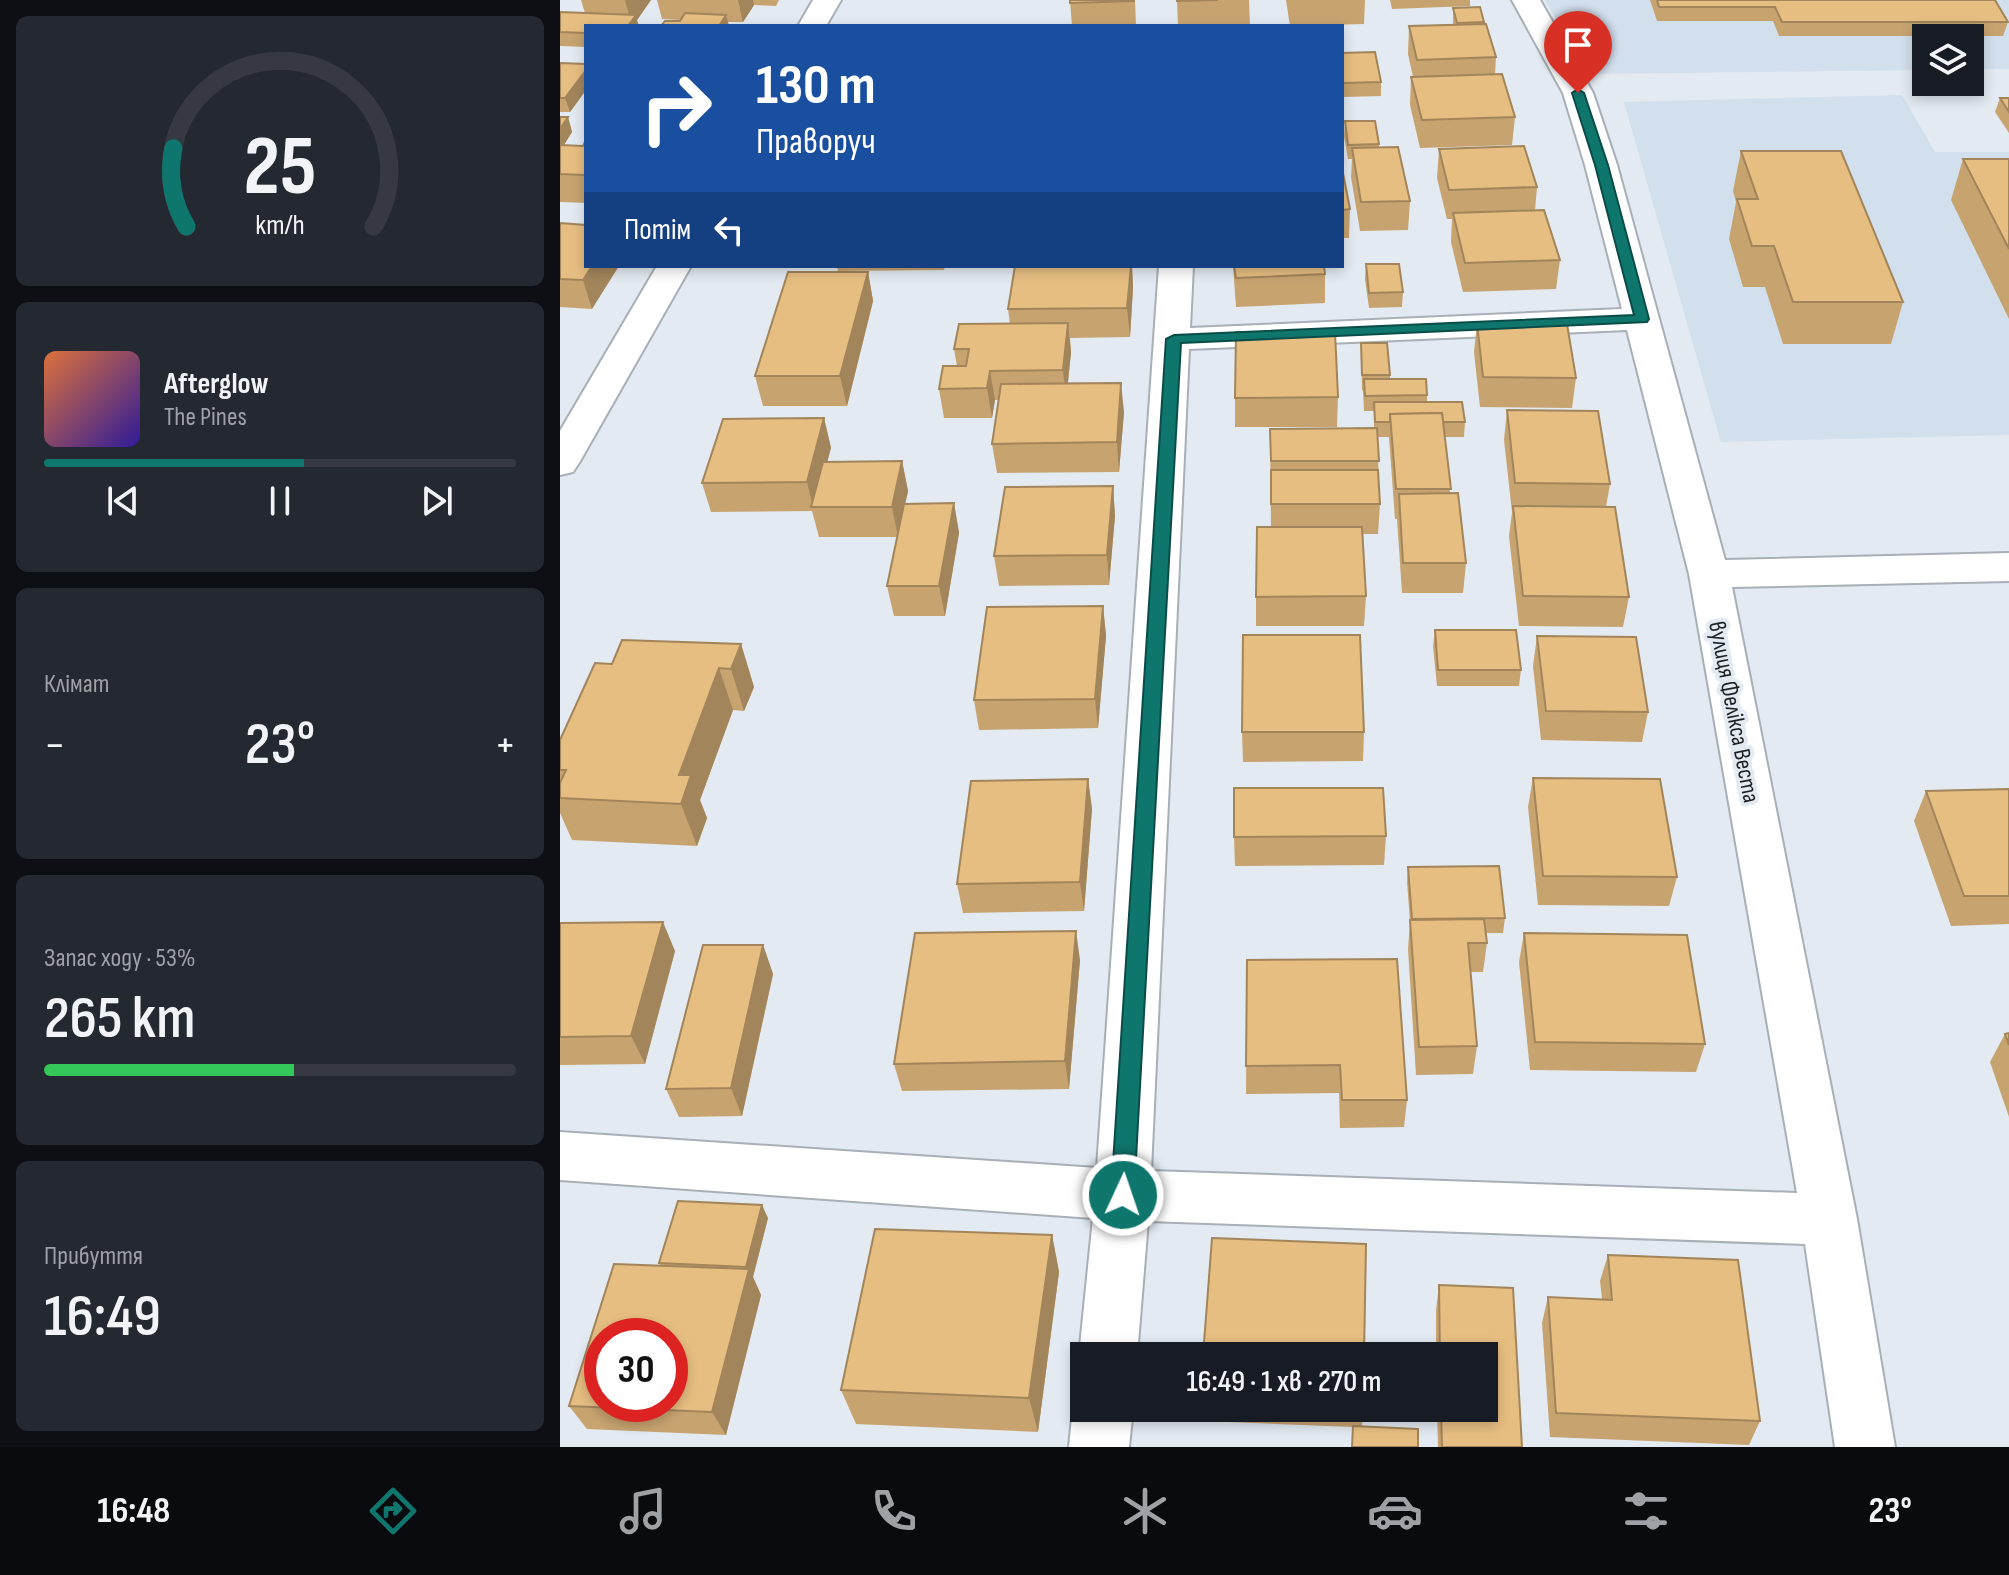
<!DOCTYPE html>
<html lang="uk">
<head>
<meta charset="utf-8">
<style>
  body { margin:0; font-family:"Sofia Sans Condensed",sans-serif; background:#242831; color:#f1f3f6; height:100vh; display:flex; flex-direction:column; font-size:30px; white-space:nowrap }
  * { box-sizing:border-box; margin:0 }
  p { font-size:26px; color:#9ea1a6 }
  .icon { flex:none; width:44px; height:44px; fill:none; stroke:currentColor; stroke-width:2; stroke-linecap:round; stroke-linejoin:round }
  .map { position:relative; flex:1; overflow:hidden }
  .drawer { display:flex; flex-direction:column; gap:16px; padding:16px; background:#0d0f14; width:560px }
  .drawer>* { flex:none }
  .hud { position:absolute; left:24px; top:24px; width:760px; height:244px; border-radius:0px; box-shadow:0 4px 12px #0003; background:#1a4fa0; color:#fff; overflow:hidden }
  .fabs { position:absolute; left:1352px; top:24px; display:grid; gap:16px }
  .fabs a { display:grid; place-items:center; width:72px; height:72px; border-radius:0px; background:#171b24; box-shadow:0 4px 12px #0003; font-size:40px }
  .speed { position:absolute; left:24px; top:1318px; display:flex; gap:16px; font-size:40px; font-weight:700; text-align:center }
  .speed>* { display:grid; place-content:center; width:104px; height:104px; border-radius:50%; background:#171b24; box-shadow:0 4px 12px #0003; line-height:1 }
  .speed .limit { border:12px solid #d22; background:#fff; color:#111 }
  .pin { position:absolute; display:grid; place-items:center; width:68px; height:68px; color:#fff; margin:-82px -34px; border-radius:50% 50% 50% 0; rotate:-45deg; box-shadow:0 0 8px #0007 }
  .pin .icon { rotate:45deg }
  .me { position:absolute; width:88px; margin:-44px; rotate:3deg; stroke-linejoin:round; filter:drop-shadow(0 0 6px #0008) }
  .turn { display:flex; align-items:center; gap:28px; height:168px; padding:0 40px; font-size:36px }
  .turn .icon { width:104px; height:104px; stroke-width:2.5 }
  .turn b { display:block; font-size:56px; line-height:68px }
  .then { display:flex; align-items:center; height:76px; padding:0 40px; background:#0003; gap:16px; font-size:30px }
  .big { font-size:60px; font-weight:600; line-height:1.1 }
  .drawer .tile { flex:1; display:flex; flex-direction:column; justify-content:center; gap:12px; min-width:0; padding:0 28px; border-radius:12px; background:#242831 }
  .drawer .dial { align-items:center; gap:0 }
  .dial svg { height:208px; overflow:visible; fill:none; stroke:#363941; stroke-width:7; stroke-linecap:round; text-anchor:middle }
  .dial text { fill:#f1f3f6; stroke:none }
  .song { display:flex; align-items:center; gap:24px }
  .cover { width:96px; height:96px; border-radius:12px; background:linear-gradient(135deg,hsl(20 70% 55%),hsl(250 70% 35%)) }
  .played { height:8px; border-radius:4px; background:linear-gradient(90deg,#0f766e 55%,#363941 55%) }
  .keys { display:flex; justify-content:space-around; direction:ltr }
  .heat { display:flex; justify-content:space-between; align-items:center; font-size:44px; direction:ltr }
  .charge { height:12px; border-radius:6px; background:linear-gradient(90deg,#34c759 53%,#363941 0) }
  .trip { position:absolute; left:510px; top:1342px; width:428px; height:80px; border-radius:0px; background:#171b24; box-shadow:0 4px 12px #0003; font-weight:600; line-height:80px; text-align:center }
  .tabs { display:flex; height:128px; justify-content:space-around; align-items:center; background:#090b0e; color:#9ea1a6 }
  .tabs .icon { width:56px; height:56px }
  .tabs .selected { color:#0f766e }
  .tabs b { font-size:36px; color:#f1f3f6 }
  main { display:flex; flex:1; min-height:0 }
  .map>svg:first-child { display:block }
</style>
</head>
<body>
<main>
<section class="drawer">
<div class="tile dial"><svg viewBox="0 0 100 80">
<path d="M14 69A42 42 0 1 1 86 69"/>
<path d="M14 69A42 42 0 0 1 9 39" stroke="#0f766e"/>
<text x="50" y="56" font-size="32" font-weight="700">25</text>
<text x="50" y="72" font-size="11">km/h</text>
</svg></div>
<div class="tile">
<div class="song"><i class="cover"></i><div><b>Afterglow</b><p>The Pines</p></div></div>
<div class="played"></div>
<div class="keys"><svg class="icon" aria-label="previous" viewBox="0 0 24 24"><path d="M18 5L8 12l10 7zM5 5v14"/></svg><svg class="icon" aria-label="pause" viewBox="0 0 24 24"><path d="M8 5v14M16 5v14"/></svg><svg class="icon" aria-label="next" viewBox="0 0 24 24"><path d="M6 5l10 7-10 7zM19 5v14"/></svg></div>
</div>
<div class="tile"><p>Клімат</p>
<div class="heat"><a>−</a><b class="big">23°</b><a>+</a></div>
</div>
<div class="tile"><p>Запас ходу · 53%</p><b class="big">265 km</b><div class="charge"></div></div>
<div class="tile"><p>Прибуття</p><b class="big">16:49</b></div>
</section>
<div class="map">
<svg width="1449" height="1447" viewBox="0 0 1449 1447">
  <rect width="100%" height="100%" fill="#e3eaf1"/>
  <g fill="#d2dfec">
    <path d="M985,0H1449V69H1410V38H1366V70L1028,74Z"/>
    <path d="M1342,95L1375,152H1449V435L1161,442L1064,102Z"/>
  </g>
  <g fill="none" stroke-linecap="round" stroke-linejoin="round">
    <defs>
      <g id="minor">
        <path d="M253,0H281L266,26H238Z"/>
        <path d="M952,0H980L1033,93L1057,165L1165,560L1449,553V581L1172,587L1297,1219L1335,1447H1275L1245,1244L588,1221L577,1356H524V1368L519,1356L533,1218L0,1180V1132L537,1168L599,266H633L630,328L1062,309L1025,165L1003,93ZM1067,330L1129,574L1237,1193L591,1171L629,349Z"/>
        <path d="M97,266H131L19,463L13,472L0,475V431Z"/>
        <path d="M524,1386V1408H573L569,1447H509L513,1408Z"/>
      </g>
    </defs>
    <use href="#minor" stroke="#a8afb6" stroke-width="4"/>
    <use href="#minor" fill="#fff" fill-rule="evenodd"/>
  </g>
  <g fill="#c7a370">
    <path d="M21,0H91L77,20L26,26V47L0,46V12L25,13Z"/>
    <path d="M97,0H219L216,6L194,5L183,22H168L169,26L120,21L121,20L102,19Z"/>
    <path d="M510,0H575L576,26H512Z"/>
    <path d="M617,0H689L690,26H618Z"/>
    <path d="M726,0H805L804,24L730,26Z"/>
    <path d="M830,0H910V6L832,9Z"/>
    <path d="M1090,0H1435L1448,22L1443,36H1219L1213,21H1097Z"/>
    <path d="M893,8L924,22L936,57L935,74L955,117L952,145L860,148L850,105L851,77H853L848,54L849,26L893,25Z"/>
    <path d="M782,53L821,82V96L782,97Z"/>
    <path d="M0,63L26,64V90L10,112H0Z"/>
    <path d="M1440,98H1449V133L1435,112Z"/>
    <path d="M0,117H8L12,132L4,145L23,146L26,140V203L0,202Z"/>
    <path d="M785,121L819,144V147L850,201L848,230L800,231L791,177L792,159H788L784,136Z"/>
    <path d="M879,149L977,187L975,210L1000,260L996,289L903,292L891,242L892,219H887L877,178Z"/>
    <path d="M1181,151L1343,302L1331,344H1223L1205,287H1183L1169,239L1176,202L1173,191Z"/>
    <path d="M782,158L783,171L790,209L789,238H782Z"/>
    <path d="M1403,159H1449V319L1391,200Z"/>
    <path d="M0,223L26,225L32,309L0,307Z"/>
    <path d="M806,264L843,292L842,307L809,308L805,279Z"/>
    <path d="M277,266H385L384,270L278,271Z"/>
    <path d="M455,266H572L573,288L570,337L510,338L511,352L508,383L564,412L559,472L437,473L432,444L439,400H435L432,418H384L379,389L397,366L394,349L450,324L448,309Z"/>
    <path d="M673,266H764L765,274V303L676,307Z"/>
    <path d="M308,272L313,301L287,406H203L195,376Z"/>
    <path d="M917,323L1016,378L1012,408L920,407L914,352Z"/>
    <path d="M801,343L830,375V379L867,395V402L905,422L904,437H885L890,493L906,563L903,593H842L837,519H835L829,437H817L820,504L818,534H802L806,596L804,626H696V597L711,527L710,429L814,428V411H804L803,390L802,391Z"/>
    <path d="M778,397L777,427H675V398Z"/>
    <path d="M947,410L1050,484L1046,507L1069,597L1063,627L959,626L949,536L952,512L944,440Z"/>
    <path d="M264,418L271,448L267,462L342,461L348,491L345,504L394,503L399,533L385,616H334L327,586L337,537H259L252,511L151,512L142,483Z"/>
    <path d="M553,486L555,516L549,585L439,586L434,556Z"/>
    <path d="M543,606L546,636L538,728L419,730L414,700Z"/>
    <path d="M875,630L961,670L959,686H877L873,646Z"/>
    <path d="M977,636L1088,712L1082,742L981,740L973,666Z"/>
    <path d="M181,644L194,687L184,711L173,710L140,800L147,818L137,846L12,840L0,813V740L52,664Z"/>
    <path d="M682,732H804L803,761L683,762Z"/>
    <path d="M973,778L1117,877L1109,906L978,905L968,807Z"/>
    <path d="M528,779L532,809L524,911L403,913L397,884Z"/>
    <path d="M1449,789V924L1391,926L1354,821L1366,791Z"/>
    <path d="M826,836L824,865L675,866L674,837Z"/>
    <path d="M848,867L945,918L943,933H926L927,943L923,972H910L917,1046L913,1074L856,1075L848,949L850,921L847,882Z"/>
    <path d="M0,923L115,951L85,1064L0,1065Z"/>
    <path d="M964,933L1145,1044L1136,1072L970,1070L959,962Z"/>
    <path d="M203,945L213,974L182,1116L119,1117L106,1089Z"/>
    <path d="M520,960L509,1089L342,1091L334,1064Z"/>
    <path d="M687,960L847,1100L844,1127L780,1128L779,1093L686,1094Z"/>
    <path d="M1449,1033V1117L1430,1062L1445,1034Z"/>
    <path d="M208,1218L193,1277L201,1295L166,1435L27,1429L9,1406L101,1266L99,1263Z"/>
    <path d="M492,1235L499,1272L478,1432L296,1424L281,1390Z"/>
    <path d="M1048,1255L1200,1421L1189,1445L990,1437L982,1323L988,1297L1042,1299L1040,1281Z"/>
    <path d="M879,1285L953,1288L962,1447H878L877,1408H924V1356H876V1310Z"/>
    <path d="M641,1408H803L802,1426L793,1427L642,1421Z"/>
  </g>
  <g fill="#a2855b">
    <path d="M65,0H91L77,20L79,26H68L71,22Z"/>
    <path d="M178,0H193L194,5L183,22Z"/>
    <path d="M166,15L169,26H159Z"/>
    <path d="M26,70V90L10,112L5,98Z"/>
    <path d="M8,117L12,132L0,151V129Z"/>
    <path d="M32,266H59L32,309L23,280Z"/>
    <path d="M571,266H572L573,288L570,337L567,308Z"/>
    <path d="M308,272L313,301L287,406L280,376Z"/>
    <path d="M508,323L511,352L506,400L503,370Z"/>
    <path d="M430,371L435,400L432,418L427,388Z"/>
    <path d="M561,383L564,412L559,472L557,442Z"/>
    <path d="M264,418L271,448L255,507H253L247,482Z"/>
    <path d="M342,461L348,491L338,537L332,507Z"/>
    <path d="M553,486L555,516L549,585L547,555Z"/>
    <path d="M394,503L399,533L385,616L379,586Z"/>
    <path d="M543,606L546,636L538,728L535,699Z"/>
    <path d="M181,644L194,687L184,711L171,669Z"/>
    <path d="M159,668L173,710L140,800L147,818L137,846L121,804L119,775Z"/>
    <path d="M528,779L532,809L524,911L520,882Z"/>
    <path d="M103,922L115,951L85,1064L71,1036Z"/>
    <path d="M516,931L520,960L509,1089L505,1061Z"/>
    <path d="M203,945L213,974L182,1116L171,1088Z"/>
    <path d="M202,1205L208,1218L193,1277L201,1295L166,1435L152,1412L188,1273L186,1267Z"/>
    <path d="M492,1235L499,1272L478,1432L469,1398Z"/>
  </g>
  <g fill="#e7be82" stroke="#a2855b" stroke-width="2" fill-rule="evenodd">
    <path d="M510,0H574V1L510,3Z"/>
    <path d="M617,0H658L617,1Z"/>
    <path d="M1097,0H1435L1448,22H1222L1215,7H1099Z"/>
    <path d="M920,7L924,22L897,23L893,8Z"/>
    <path d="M0,12L76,15L68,26H26V33L0,32Z"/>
    <path d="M125,13L166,15L159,26H101L105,21H120Z"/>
    <path d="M926,24L936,57L857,60L849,26Z"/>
    <path d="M815,52L821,82L782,83V53Z"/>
    <path d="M0,63L26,64V70L5,98H0Z"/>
    <path d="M942,74L955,117L862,120L851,77Z"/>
    <path d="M1440,98H1449V112Z"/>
    <path d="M0,117H8L0,129Z"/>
    <path d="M785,121H815L819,144L788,145Z"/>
    <path d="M26,140V175L0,174V145L23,146Z"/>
    <path d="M964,146L977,187L889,190L879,149Z"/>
    <path d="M838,147L850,201L801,202L792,148Z"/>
    <path d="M1181,151H1281L1343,302H1233L1214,246H1192L1177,199H1198Z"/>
    <path d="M1403,159H1449V249Z"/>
    <path d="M782,168L790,209L782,210Z"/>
    <path d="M984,210L1000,260L905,263L893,213Z"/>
    <path d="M0,223L26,225V266H32L23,280L0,279Z"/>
    <path d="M806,264H839L843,292L809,293Z"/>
    <path d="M455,266H571L567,308L448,309Z"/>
    <path d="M674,266H764L765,274L676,278Z"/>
    <path d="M228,272H308L280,376H195Z"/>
    <path d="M508,323L503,370L430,371L427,388L379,389L383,366H406L409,349H394L399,324Z"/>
    <path d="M917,323L1007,324L1016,378L923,377Z"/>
    <path d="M676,332H775L778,397L675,398Z"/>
    <path d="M801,343H827L830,375H802Z"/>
    <path d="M804,379H866L867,395L805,396Z"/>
    <path d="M561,383L557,442L432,444L441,384Z"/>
    <path d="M814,402H902L905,422H883L882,413L830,414V422H815Z"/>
    <path d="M947,410L1038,411L1050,484L955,483Z"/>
    <path d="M882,413L891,489H836L830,414Z"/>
    <path d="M264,418L247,482L142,483L163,419Z"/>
    <path d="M817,428L819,461H711L710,429Z"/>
    <path d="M342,461L332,507H251L263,462Z"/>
    <path d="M711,470H818L820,504H711Z"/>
    <path d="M553,486L547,555L434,556L445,487Z"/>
    <path d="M898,493L906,563H843L839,494Z"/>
    <path d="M394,503L379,586H327L344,504Z"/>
    <path d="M953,506L1055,507L1069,597L963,596Z"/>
    <path d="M697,527H802L806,596L696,597Z"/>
    <path d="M543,606L535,699L414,700L427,607Z"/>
    <path d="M875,630H956L961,670H878Z"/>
    <path d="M683,635H800L804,732H682Z"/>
    <path d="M977,636L1076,637L1088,712L986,711Z"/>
    <path d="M62,640L181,644L171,669L159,668L119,775H131L121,804L0,798V783L6,770H0V740L35,663L52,664Z"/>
    <path d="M973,778L1100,779L1117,877L983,876Z"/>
    <path d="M528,779L520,882L397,884L411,781Z"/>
    <path d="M674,788H823L826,836L674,837Z"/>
    <path d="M1449,789V896H1404L1366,791Z"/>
    <path d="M939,866L945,918L852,919L848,867Z"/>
    <path d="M924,919L927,943H908L917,1046L859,1047L850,920Z"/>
    <path d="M103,922L71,1036L0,1037V923Z"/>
    <path d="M516,931L505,1061L334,1064L355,933Z"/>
    <path d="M964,933L1127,935L1145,1044L975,1042Z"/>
    <path d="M143,945H203L171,1088L106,1089Z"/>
    <path d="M837,959L847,1100H782L780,1065L686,1066L687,960Z"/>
    <path d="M1449,1033V1045L1445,1034Z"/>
    <path d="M118,1201L202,1205L186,1267L99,1263Z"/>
    <path d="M315,1229L492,1235L469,1398L281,1390Z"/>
    <path d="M652,1238L806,1244L804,1356H643Z"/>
    <path d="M1048,1255L1178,1260L1200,1421L996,1413L988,1297L1052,1300Z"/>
    <path d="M54,1264L189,1269L152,1412L9,1406ZM42,1336H110V1404H42Z"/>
    <path d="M879,1285L953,1288L962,1447H882L881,1408H924V1356H880Z"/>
    <path d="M793,1426L858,1429V1447H792Z"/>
  </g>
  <path fill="#0f766e" stroke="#0a4d48" stroke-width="2" d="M1018,89L1024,93L1048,165L1089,319L1087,322L621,343L574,1195L571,1202L563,1206L555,1202L551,1195L606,339L614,335L1074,315L1035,165L1012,93Z"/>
  <g text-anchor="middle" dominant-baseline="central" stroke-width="8" stroke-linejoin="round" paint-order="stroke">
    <g font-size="24" fill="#1e2123" stroke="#e3eaf1">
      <text transform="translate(1174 712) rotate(79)">вулиця Фелікса Веста</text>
    </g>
  </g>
</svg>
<div class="fabs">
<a><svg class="icon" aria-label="layers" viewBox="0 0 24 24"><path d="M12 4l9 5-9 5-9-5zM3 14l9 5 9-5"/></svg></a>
</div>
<div class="speed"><div class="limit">30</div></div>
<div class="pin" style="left:1018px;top:93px;background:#d93025"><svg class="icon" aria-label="arrive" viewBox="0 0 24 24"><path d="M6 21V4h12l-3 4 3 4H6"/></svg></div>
<svg class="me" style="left:563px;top:1195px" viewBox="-20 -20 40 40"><circle r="17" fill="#0f766e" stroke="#fff" stroke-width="3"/><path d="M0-11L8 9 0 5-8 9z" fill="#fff"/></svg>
<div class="trip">16:49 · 1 хв · 270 m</div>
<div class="hud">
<div class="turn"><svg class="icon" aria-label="right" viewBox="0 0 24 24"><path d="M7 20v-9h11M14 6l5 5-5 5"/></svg><div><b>130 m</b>Праворуч</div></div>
<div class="then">Потім<svg class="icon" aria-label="left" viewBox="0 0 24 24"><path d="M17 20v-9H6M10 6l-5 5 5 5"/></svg></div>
</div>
</div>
</main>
<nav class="tabs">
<b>16:48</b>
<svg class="icon selected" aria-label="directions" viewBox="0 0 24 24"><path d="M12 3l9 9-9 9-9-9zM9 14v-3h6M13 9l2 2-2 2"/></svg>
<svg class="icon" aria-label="music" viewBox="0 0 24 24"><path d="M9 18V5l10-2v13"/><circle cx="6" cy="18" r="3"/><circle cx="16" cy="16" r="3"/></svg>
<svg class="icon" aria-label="phone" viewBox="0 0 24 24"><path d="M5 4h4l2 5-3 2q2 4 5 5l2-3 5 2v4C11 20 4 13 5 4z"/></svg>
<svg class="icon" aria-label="climate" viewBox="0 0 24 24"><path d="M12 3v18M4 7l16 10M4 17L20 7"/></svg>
<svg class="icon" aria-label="car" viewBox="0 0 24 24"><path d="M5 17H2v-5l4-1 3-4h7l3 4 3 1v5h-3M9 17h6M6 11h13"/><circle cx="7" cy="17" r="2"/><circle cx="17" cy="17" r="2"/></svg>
<svg class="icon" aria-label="filters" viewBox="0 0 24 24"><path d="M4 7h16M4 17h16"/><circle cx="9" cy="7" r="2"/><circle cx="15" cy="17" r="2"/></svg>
<b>23°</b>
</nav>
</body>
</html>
